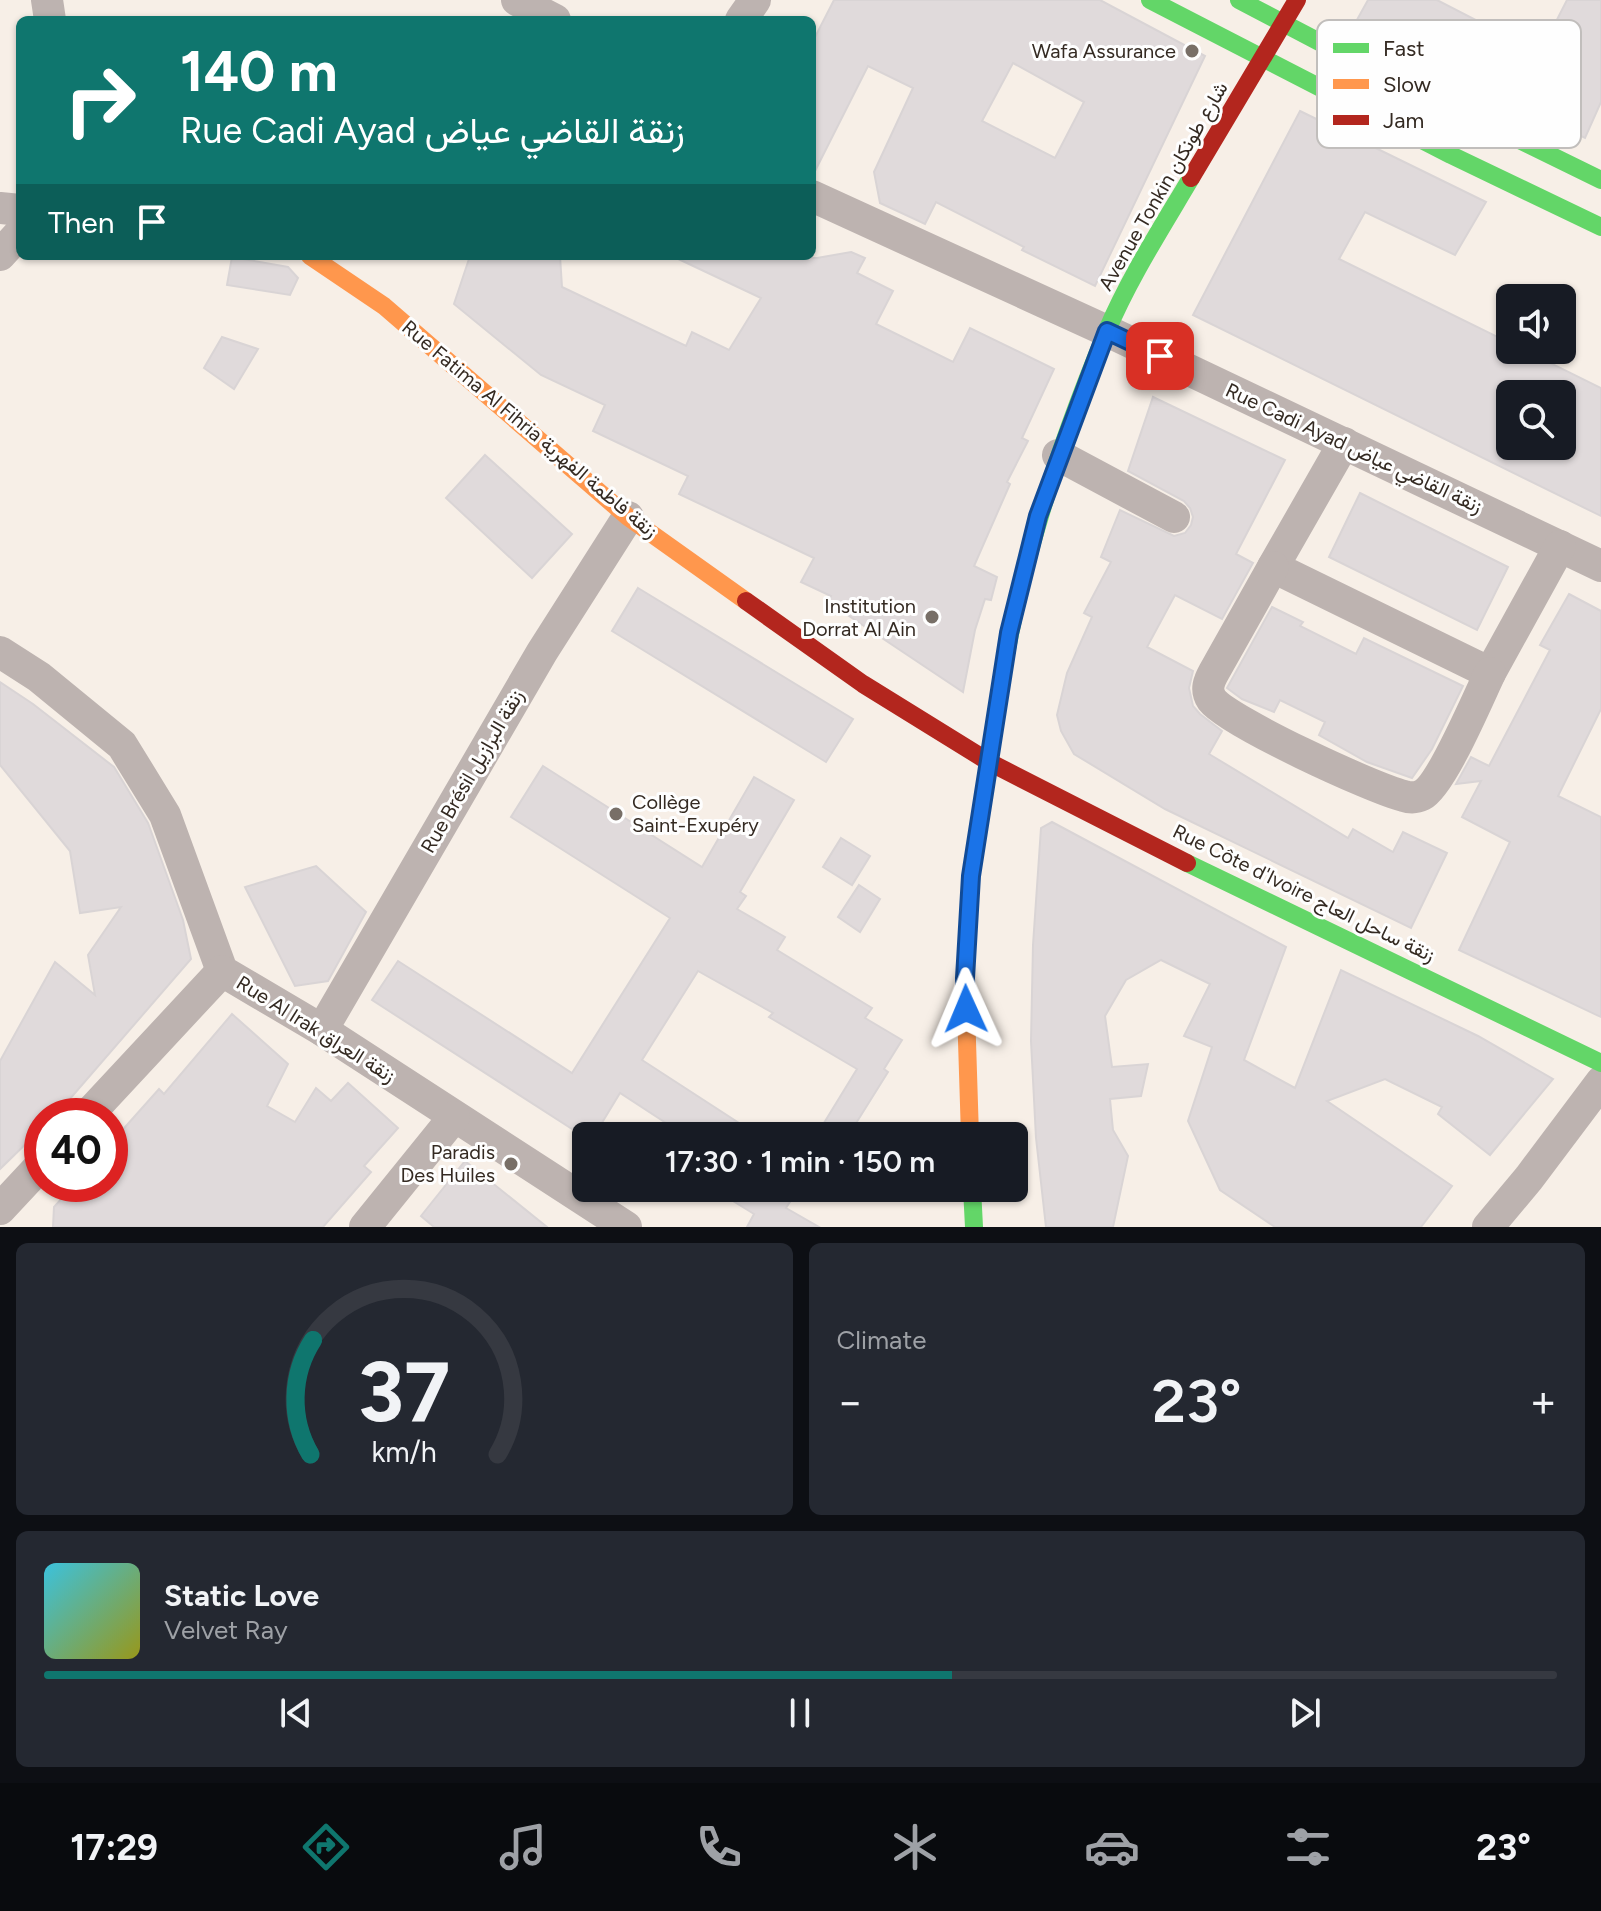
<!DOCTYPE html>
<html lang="en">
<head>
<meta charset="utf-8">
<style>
  body { margin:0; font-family:Figtree,Vazirmatn,sans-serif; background:#242831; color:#f1f3f6; height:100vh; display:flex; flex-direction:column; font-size:30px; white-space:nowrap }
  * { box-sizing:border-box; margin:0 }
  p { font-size:26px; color:#9ea1a6 }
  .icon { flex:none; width:44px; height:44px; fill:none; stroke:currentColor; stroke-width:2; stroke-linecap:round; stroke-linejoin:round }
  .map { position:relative; height:1227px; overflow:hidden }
  .panel { display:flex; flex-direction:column; gap:16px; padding:16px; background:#0d0f14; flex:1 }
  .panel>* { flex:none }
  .guide { position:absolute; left:16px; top:16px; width:800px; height:244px; border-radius:12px; box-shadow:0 2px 6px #0004; background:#0f766e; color:#fff; overflow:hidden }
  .buttons { position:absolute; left:1496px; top:284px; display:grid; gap:16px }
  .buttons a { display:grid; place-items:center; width:80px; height:80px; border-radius:12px; background:#171b24; box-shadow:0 2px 6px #0004; font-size:40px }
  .speed { position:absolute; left:24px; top:1098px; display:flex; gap:16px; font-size:40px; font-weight:700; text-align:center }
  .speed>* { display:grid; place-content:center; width:104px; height:104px; border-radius:50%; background:#171b24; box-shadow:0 2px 6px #0004; line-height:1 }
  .speed .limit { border:12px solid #d22; background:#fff; color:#111 }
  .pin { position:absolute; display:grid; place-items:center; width:68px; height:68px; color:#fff; margin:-34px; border-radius:16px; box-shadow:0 4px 12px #0006 }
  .me { position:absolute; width:88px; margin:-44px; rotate:359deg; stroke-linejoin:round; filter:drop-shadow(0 0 6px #0008) }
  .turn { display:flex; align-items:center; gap:28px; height:168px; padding:0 32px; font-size:36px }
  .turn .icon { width:104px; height:104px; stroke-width:2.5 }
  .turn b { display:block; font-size:56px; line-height:68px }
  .then { display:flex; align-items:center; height:76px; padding:0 32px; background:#0003; gap:16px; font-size:30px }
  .big { font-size:60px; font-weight:600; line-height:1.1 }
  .panel .card { flex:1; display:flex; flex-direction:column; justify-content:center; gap:12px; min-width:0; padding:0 28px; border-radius:12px; background:#242831 }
  .panel .dial { align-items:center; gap:0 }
  .dial svg { height:208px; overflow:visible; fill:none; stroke:#363941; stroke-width:7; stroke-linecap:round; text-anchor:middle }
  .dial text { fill:#f1f3f6; stroke:none }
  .song { display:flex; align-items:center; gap:24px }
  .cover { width:96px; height:96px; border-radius:12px; background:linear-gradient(135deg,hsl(190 70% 55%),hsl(60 70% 35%)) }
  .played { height:8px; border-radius:4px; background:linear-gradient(90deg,#0f766e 60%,#363941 60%) }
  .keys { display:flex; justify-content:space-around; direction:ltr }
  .heat { display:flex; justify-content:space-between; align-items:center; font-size:44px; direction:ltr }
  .panel .tiles { flex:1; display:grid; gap:16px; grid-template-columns:1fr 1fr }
  .card:last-child { grid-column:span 2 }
  .trip { position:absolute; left:572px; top:1122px; width:456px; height:80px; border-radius:12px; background:#171b24; box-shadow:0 2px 6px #0004; font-weight:600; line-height:80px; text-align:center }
  .menu { display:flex; height:128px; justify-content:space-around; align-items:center; background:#090b0e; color:#9ea1a6 }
  .menu .icon { width:56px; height:56px }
  .menu .on { color:#0f766e }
  .menu b { font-size:36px; color:#f1f3f6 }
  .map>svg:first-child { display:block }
</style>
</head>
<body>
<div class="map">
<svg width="1601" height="1227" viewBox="0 0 1601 1227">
  <rect width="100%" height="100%" fill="#f7efe7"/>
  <g fill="#e0dadb" stroke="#d9d4d5" stroke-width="2" fill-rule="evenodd">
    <path d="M834,0H1100L1205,56L1095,286L1022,250L1024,247L936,202L925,224L880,203L874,172L913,88L868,66L812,177V43ZM1013,63L1084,102L1055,158L982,121Z"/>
    <path d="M1368,0H1437L1540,53L1567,0H1601V102L1585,138L1353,27Z"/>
    <path d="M1300,111L1486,202L1455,255L1365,212L1339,259L1510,343V350H1524L1601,388V516L1193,315ZM1510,394H1562V446H1510Z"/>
    <path d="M851,252L865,258L857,273L893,291L876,324L953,362L970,328L1054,369L1022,438L1028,441L1007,482L1010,484L974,566L997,577L991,600L985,599L975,630L963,692L828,602L831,596L801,582L814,558L679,494L688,476L593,431L605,405L541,375L454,304L470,256H560L562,287L686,346L692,332L729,350L761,298L672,256L817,258Z"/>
    <path d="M232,257L288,267L298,278L290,295L227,285Z"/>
    <path d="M222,337L258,349L234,389L204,368Z"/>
    <path d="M1153,397L1285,460L1236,554L1253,563L1222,619L1175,595L1147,647L1193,671L1189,688L1193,706L1200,714L1222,731L1209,754L1348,838L1353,829L1393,852L1403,832L1447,853L1411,928L1165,809L1074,754L1061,731L1057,715L1067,673L1092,617L1084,613L1111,562L1101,557L1120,510L1174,536L1185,533L1191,525L1193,517L1190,508L1184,501L1128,471Z"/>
    <path d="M485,455L572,534L532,578L446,498Z"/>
    <path d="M1360,493L1508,567L1477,630L1329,557Z"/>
    <path d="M638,588L853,719L826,762L612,631Z"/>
    <path d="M1569,594L1601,611V709L1558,796L1601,817V1017L1459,950L1510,842L1462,817L1481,781L1456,784L1471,757L1489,766L1550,650L1540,645Z"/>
    <path d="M1272,607L1303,622L1300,626L1356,654L1364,638L1463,686L1432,749L1412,778L1367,762L1319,735L1325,722L1280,700L1274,712L1242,699L1227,688Z"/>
    <path d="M0,682L33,704L114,767L148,823L183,920L191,959L62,1108L54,1116H42V1128L0,1169V1061L55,962L95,995L88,955L121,907L80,913L70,851L0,765Z"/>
    <path d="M543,766L702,867L754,777L794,800L740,892L746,896L737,909L785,937L777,950L872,1008L865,1018L902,1040L884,1069L888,1072L848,1136H816L857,1069L769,1017L773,1013L698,971L642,1060L759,1136H686L620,1093L594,1136L586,1138L372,1000L398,961L572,1073L670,918L511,817Z"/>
    <path d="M1052,822L1286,947L1244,1060L1295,1088L1341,970L1478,1036L1553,1079L1490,1155L1438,1114L1442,1107L1385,1079L1327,1101L1452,1186L1421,1227H1275L1220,1190L1188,1121L1212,1047L1184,1036L1210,984L1161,960L1126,980L1105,1016L1112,1067L1148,1064L1141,1096L1110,1099L1113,1130L1128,1156L1113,1227H1046L1036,1138L1031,1041L1033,945L1041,828Z"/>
    <path d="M841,838L870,856L852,885L823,867Z"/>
    <path d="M316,866L366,912L328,981L295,986L245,887Z"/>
    <path d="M859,885L880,899L860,932L838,917Z"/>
    <path d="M232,1014L288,1064L267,1106L295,1122L316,1088L331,1101L348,1083L398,1128L364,1166L371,1172L323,1227H53L54,1207L75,1184H110V1144L159,1089L164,1094Z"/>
    <path d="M465,1161L547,1227H434L421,1216Z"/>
    <path d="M712,1188H799L786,1208L819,1227H747L754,1214Z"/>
  </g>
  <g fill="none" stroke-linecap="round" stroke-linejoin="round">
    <g stroke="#bdb3b0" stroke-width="32">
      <path d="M47,0L50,20"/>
      <path d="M517,0L555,20"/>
      <path d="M741,20L755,0"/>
      <path d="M812,196L1107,331L1601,566"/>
      <path d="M0,208L20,210"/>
      <path d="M0,255L20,233"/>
      <path d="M1344,443L1273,567L1490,673L1560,546"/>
      <path d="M1058,455L1174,517"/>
      <path d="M1273,567L1214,672C1209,681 1205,690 1212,700C1229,722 1372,788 1404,796C1410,798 1416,798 1422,795C1441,786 1479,696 1490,673"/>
      <path d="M0,652L39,677L122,745L165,815L222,971L322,1030L626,1227"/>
      <path d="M322,1030L542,652L628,517"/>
      <path d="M87,1116L222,971"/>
      <path d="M0,1209L42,1164"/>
      <path d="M365,1227L454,1117"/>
      <path d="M1488,1227L1529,1178L1601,1082"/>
    </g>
    <g stroke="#63d668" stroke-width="18">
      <path d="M1150,0L1451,155L1601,227"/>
      <path d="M1239,0L1327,46L1601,180"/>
      <path d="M1002,677C1021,559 1060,444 1106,333C1128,280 1162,227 1191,178"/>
      <path d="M1187,863L1601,1063"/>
      <path d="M972,1188L974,1227"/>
    </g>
    <g stroke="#ff974d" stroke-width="18">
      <path d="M310,256L384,306L628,517L746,601"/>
      <path d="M970,1136L965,978L971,876L1002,677"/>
    </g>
    <g stroke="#b3261e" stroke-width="18">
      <path d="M1191,178L1297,0"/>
      <path d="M746,601L863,684L989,762L1187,863"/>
    </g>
  </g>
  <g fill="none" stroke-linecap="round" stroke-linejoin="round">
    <defs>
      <path id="route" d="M966,1009L965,978L971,876L1009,633L1038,516L1107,331L1160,356"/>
    </defs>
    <use href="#route" stroke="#114b97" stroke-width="20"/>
    <use href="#route" stroke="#1a73e8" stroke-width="14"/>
  </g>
  <g fill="#786f67" stroke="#fefefe" stroke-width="3">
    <circle cx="1192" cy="51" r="8"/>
    <circle cx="932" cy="617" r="8"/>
    <circle cx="616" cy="814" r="8"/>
    <circle cx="511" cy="1164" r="8"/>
  </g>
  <g text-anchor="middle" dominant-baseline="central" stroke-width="6" stroke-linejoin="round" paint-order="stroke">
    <g font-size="20" fill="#342a22" stroke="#fefefe" text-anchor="end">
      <text x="1176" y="51">Wafa Assurance</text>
      <text x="916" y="606">Institution<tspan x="916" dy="23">Dorrat Al Ain</tspan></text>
      <text x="632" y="802" text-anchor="start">Collège<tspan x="632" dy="23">Saint-Exupéry</tspan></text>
      <text x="495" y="1152">Paradis<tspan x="495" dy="23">Des Huiles</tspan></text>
    </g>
    <g font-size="20" fill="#342a22" stroke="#fefefe">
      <text transform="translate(1163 186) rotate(-60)">Avenue Tonkin شارع طونكان</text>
      <text transform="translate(530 429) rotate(40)">Rue Fatima Al Fihria زنقة فاطمة الفهرية</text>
      <text transform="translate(1354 448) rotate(25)">Rue Cadi Ayad زنقة القاضي عياض</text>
      <text transform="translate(472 771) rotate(-60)">Rue Brésil زنقة البرازيل</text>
      <text transform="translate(1304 893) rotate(26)">Rue Côte d'Ivoire زنقة ساحل العاج</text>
      <text transform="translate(316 1029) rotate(32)">Rue Al Irak زنقة العراق</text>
    </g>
  </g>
  <rect x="1317" y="20" width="264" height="128" rx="12" fill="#fefefe" stroke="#c1bebc" stroke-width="2"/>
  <rect x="1333" y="43" width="36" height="10" fill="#63d668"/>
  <rect x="1333" y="79" width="36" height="10" fill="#ff974d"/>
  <rect x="1333" y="115" width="36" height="10" fill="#b3261e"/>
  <g font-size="22" fill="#342a22">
    <text x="1383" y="56">Fast</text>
    <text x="1383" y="92">Slow</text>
    <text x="1383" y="128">Jam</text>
  </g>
</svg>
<div class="buttons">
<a><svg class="icon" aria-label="sound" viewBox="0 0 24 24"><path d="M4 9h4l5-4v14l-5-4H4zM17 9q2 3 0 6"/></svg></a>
<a><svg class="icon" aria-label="search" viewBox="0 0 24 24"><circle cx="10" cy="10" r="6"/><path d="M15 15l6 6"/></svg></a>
</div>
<div class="speed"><div class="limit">40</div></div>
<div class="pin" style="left:1160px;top:356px;background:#d93025"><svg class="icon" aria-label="arrive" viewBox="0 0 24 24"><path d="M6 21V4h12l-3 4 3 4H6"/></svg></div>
<svg class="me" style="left:966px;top:1009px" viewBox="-20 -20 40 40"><path d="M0-17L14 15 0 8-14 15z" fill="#1a73e8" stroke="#fff" stroke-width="4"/></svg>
<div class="trip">17:30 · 1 min · 150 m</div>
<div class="guide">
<div class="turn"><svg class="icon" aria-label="right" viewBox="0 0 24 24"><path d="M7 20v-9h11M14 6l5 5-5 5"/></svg><div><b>140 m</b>Rue Cadi Ayad زنقة القاضي عياض</div></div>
<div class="then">Then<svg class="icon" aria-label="arrive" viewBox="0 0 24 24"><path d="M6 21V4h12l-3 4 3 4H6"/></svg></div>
</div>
</div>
<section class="panel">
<div class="tiles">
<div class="card dial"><svg viewBox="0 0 100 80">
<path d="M14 69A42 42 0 1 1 86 69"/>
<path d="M14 69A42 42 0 0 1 15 25" stroke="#0f766e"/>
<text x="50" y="56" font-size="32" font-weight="700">37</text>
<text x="50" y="72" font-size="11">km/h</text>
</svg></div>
<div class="card"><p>Climate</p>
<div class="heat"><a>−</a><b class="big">23°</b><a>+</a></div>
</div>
<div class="card">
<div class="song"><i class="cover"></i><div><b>Static Love</b><p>Velvet Ray</p></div></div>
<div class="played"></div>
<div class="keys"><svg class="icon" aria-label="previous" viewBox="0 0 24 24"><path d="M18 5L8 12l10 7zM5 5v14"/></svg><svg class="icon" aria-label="pause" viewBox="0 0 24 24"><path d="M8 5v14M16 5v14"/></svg><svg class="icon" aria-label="next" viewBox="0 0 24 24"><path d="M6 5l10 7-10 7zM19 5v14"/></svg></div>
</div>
</div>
</section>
<nav class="menu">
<b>17:29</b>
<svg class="icon on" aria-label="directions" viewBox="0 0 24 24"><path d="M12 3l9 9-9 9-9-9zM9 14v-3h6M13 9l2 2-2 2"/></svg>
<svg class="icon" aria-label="music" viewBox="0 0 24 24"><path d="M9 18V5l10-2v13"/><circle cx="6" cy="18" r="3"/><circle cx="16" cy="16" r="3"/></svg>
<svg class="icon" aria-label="phone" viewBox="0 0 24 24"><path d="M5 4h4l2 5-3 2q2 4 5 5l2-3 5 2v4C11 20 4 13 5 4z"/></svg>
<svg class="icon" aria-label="climate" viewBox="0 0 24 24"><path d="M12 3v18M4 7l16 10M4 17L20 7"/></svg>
<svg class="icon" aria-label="car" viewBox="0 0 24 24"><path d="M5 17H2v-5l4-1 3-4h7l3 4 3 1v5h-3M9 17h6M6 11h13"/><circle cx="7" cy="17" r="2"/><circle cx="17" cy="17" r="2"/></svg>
<svg class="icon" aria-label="filters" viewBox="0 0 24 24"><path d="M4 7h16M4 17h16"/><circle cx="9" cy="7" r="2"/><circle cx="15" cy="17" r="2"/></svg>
<b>23°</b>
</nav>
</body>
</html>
